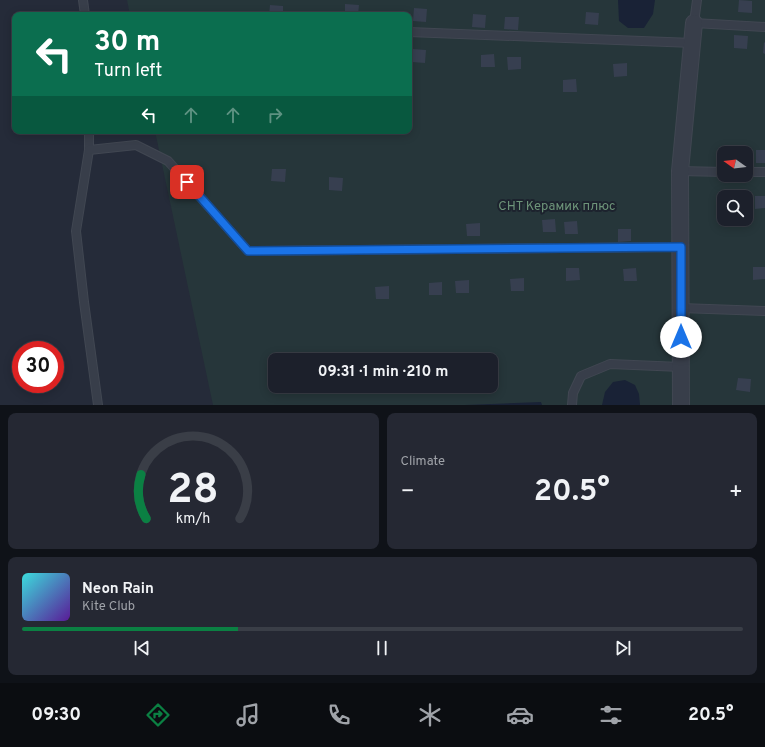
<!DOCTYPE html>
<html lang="en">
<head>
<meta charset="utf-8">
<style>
  body { margin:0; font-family:Overpass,sans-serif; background:#252833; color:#f1f3f6; height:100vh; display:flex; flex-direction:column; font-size:15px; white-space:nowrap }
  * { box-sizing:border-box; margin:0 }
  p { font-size:13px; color:#a0a3a9 }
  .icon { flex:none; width:22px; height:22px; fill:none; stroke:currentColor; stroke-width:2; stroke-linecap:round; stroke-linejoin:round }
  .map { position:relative; height:405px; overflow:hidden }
  .details { display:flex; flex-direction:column; gap:8px; padding:8px; background:#0f1218; flex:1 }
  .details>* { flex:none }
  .top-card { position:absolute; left:12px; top:12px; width:400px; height:122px; border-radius:8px; box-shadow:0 2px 10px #0003,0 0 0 1px #3a3e47; background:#0b6e4f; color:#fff; overflow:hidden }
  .needle { width:26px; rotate:284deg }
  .controls { position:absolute; left:717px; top:146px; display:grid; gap:8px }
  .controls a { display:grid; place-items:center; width:36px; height:36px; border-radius:8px; background:#1c202b; box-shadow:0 2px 10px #0003,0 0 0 1px #3a3e47; font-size:20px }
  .speed { position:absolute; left:12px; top:341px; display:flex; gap:8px; font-size:20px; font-weight:700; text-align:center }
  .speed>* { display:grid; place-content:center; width:52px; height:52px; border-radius:50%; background:#1c202b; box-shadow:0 2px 10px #0003,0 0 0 1px #3a3e47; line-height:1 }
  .speed .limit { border:6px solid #d22; background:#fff; color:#111 }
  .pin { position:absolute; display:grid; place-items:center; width:34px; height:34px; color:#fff; margin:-17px; border-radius:8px; box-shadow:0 2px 6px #0006 }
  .me { position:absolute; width:44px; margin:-22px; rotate:0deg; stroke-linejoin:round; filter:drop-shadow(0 0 3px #0008) }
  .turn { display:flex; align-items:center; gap:14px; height:84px; padding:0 16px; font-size:18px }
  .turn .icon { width:52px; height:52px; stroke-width:2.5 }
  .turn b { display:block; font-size:28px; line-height:34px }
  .lanes { display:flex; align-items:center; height:38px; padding:0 16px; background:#0003; justify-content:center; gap:20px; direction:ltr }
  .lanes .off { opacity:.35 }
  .big { font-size:30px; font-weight:700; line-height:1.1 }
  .details .widget { flex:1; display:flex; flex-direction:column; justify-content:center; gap:6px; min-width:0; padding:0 14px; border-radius:8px; background:#252833 }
  .details .dial { align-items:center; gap:0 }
  .dial svg { height:104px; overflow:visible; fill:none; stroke:#3a3e47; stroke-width:7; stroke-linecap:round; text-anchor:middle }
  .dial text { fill:#f1f3f6; stroke:none }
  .song { display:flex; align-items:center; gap:12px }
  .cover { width:48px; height:48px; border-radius:6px; background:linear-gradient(135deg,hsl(180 70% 55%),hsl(270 70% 35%)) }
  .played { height:4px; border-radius:2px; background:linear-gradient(90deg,#0b8043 30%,#3a3e47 30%) }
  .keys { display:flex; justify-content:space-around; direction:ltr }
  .heat { display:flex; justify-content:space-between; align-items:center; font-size:22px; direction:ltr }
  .details .tiles { flex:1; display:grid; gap:8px; grid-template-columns:1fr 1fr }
  .widget:last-child { grid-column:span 2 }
  .trip { position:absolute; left:268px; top:353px; width:230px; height:40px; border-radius:8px; background:#1c202b; box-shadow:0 2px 10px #0003,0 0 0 1px #3a3e47; font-weight:700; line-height:40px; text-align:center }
  .tab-bar { display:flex; height:64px; justify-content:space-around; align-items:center; background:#0b0d11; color:#a0a3a9 }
  .tab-bar .icon { width:28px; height:28px }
  .tab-bar .active { color:#0b8043 }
  .tab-bar b { font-size:18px; color:#f1f3f6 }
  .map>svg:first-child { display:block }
</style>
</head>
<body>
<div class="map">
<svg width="765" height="405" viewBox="0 0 765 405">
  <rect width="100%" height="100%" fill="#252b39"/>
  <path fill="#26363a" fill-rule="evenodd" d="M127,0H765V405H213L155,131H409V15H130ZM724,153H746V175H724ZM724,197H746V219H724ZM275,360H491V386H275Z"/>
  <g fill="#192236">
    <path d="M618,0H655L653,14L644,28H628L619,21Z"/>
    <path d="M625,380L635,385L639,394L640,405H602L605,392L613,382Z"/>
    <path d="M541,402L542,405H465Z"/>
  </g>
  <g fill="#373f50">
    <path d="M739,0L752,1V13L738,12Z"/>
    <path d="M345,4L359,5L358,15H345Z"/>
    <path d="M270,5L283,6V15H269Z"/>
    <path d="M414,8L427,9L426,22L413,21Z"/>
    <path d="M306,11L319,12V15H306Z"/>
    <path d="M586,12L599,13L598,25L585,24Z"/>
    <path d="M473,14L486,15L485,28L472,27Z"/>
    <path d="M505,17H519L518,30L504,29Z"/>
    <path d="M734,35L748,36L747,49L734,48Z"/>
    <path d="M764,42L765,43V54L763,53Z"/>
    <path d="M413,49L426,50L425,63L412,62Z"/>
    <path d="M494,54L495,67H481V55Z"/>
    <path d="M507,57H521V69L508,70Z"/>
    <path d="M627,63V76L614,77L613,64Z"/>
    <path d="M576,79L577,92H563V80Z"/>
    <rect x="756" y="150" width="9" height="13"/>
    <path d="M272,169H286L285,182L271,181Z"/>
    <path d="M329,177L343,178L342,191L329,190Z"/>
    <path d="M755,196H765V208L755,209Z"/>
    <path d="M555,219L556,232H543L542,220Z"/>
    <path d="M577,221L578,234H565L564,222Z"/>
    <path d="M480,223V236H467L466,224Z"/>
    <path d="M618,229H631V241L618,242Z"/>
    <path d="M753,267H765V279L753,280Z"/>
    <path d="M566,268H579L580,280L566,281Z"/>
    <path d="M636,268L637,281H624L623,269Z"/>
    <path d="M524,278V291H511L510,279Z"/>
    <path d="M469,280V293H456L455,281Z"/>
    <path d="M442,282V295H429V283Z"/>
    <path d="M389,286V299H376L375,287Z"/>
    <path d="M738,378L751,379L750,392L736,390Z"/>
    <path d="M292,386H305V393L292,394Z"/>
  </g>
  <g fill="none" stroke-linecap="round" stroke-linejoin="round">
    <defs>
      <g id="service">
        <path d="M83,0L85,15"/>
        <path d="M697,0L694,23L765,27"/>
        <path d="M409,32L693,43"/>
        <path d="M89,131V150L76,231L84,302L98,405"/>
        <path d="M89,150L136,145L168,161L248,251L681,247"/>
        <path d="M680,171L724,172"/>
        <path d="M746,172H765"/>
        <path d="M681,308L765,311"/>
        <path d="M572,405L573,393L581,376L610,364L681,367"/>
      </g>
      <path id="minor" d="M681,405L680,171L694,23"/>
    </defs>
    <use href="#service" stroke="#414752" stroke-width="10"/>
    <use href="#minor" stroke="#414752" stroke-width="18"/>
    <use href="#service" stroke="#383e4a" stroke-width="8"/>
    <use href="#minor" stroke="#383e4a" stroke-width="16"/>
  </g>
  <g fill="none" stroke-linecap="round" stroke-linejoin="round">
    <defs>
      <path id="route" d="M187,182L248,251L681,247V337"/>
    </defs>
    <use href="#route" stroke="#114b97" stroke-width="10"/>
    <use href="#route" stroke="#1a73e8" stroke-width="7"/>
  </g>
  <g text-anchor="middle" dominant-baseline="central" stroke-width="4" stroke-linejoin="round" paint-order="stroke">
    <g font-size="13" fill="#6d9479" stroke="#1d232e">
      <text x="557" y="207">СНТ Керамик плюс</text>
    </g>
  </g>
</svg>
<div class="controls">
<a><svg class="needle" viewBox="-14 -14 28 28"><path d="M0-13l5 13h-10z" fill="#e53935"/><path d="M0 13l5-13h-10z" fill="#a0a3a9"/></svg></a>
<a><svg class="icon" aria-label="search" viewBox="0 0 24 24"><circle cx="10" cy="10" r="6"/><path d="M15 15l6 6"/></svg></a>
</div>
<div class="speed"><div class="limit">30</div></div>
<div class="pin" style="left:187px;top:182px;background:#d93025"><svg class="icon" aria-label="arrive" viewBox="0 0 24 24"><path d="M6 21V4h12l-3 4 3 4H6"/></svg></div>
<svg class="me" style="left:681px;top:337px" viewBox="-20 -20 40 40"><circle r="19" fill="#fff"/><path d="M0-13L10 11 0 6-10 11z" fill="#1a73e8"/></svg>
<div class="trip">09:31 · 1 min · 210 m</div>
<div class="top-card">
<div class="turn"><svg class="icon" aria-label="left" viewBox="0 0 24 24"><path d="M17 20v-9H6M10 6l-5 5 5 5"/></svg><div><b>30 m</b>Turn left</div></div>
<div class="lanes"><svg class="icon" aria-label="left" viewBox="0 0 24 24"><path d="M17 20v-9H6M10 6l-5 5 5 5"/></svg><svg class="icon off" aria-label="ahead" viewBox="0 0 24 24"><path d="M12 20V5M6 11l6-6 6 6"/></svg><svg class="icon off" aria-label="ahead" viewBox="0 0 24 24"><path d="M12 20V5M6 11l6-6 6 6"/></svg><svg class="icon off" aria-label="right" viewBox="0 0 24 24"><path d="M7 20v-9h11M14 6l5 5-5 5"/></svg></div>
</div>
</div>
<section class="details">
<div class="tiles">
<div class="widget dial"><svg viewBox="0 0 100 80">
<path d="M14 69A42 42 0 1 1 86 69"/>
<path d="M14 69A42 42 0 0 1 10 35" stroke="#0b8043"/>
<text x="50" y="56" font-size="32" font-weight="700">28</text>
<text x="50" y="72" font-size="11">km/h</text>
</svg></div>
<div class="widget"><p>Climate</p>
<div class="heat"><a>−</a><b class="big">20.5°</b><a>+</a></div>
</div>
<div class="widget">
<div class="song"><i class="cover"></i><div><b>Neon Rain</b><p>Kite Club</p></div></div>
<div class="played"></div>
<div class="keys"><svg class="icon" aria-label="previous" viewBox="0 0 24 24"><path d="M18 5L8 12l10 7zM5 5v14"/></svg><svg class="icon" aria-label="pause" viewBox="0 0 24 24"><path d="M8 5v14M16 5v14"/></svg><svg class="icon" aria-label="next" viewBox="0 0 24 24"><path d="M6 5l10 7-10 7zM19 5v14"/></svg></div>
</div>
</div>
</section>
<nav class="tab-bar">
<b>09:30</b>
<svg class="icon active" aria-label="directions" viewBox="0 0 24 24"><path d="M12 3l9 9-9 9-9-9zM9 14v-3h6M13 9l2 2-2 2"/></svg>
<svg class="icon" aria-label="music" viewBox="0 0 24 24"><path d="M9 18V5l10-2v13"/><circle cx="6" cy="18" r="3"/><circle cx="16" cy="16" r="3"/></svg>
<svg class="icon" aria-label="phone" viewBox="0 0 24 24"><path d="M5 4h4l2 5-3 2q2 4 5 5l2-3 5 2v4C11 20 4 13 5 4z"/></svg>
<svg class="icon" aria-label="climate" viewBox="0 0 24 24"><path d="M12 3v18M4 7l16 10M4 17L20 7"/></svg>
<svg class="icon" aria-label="car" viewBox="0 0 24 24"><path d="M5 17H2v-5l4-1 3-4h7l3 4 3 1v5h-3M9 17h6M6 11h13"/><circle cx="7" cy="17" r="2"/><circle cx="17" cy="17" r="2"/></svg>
<svg class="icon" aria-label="filters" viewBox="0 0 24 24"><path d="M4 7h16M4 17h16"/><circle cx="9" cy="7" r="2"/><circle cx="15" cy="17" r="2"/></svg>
<b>20.5°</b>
</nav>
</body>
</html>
